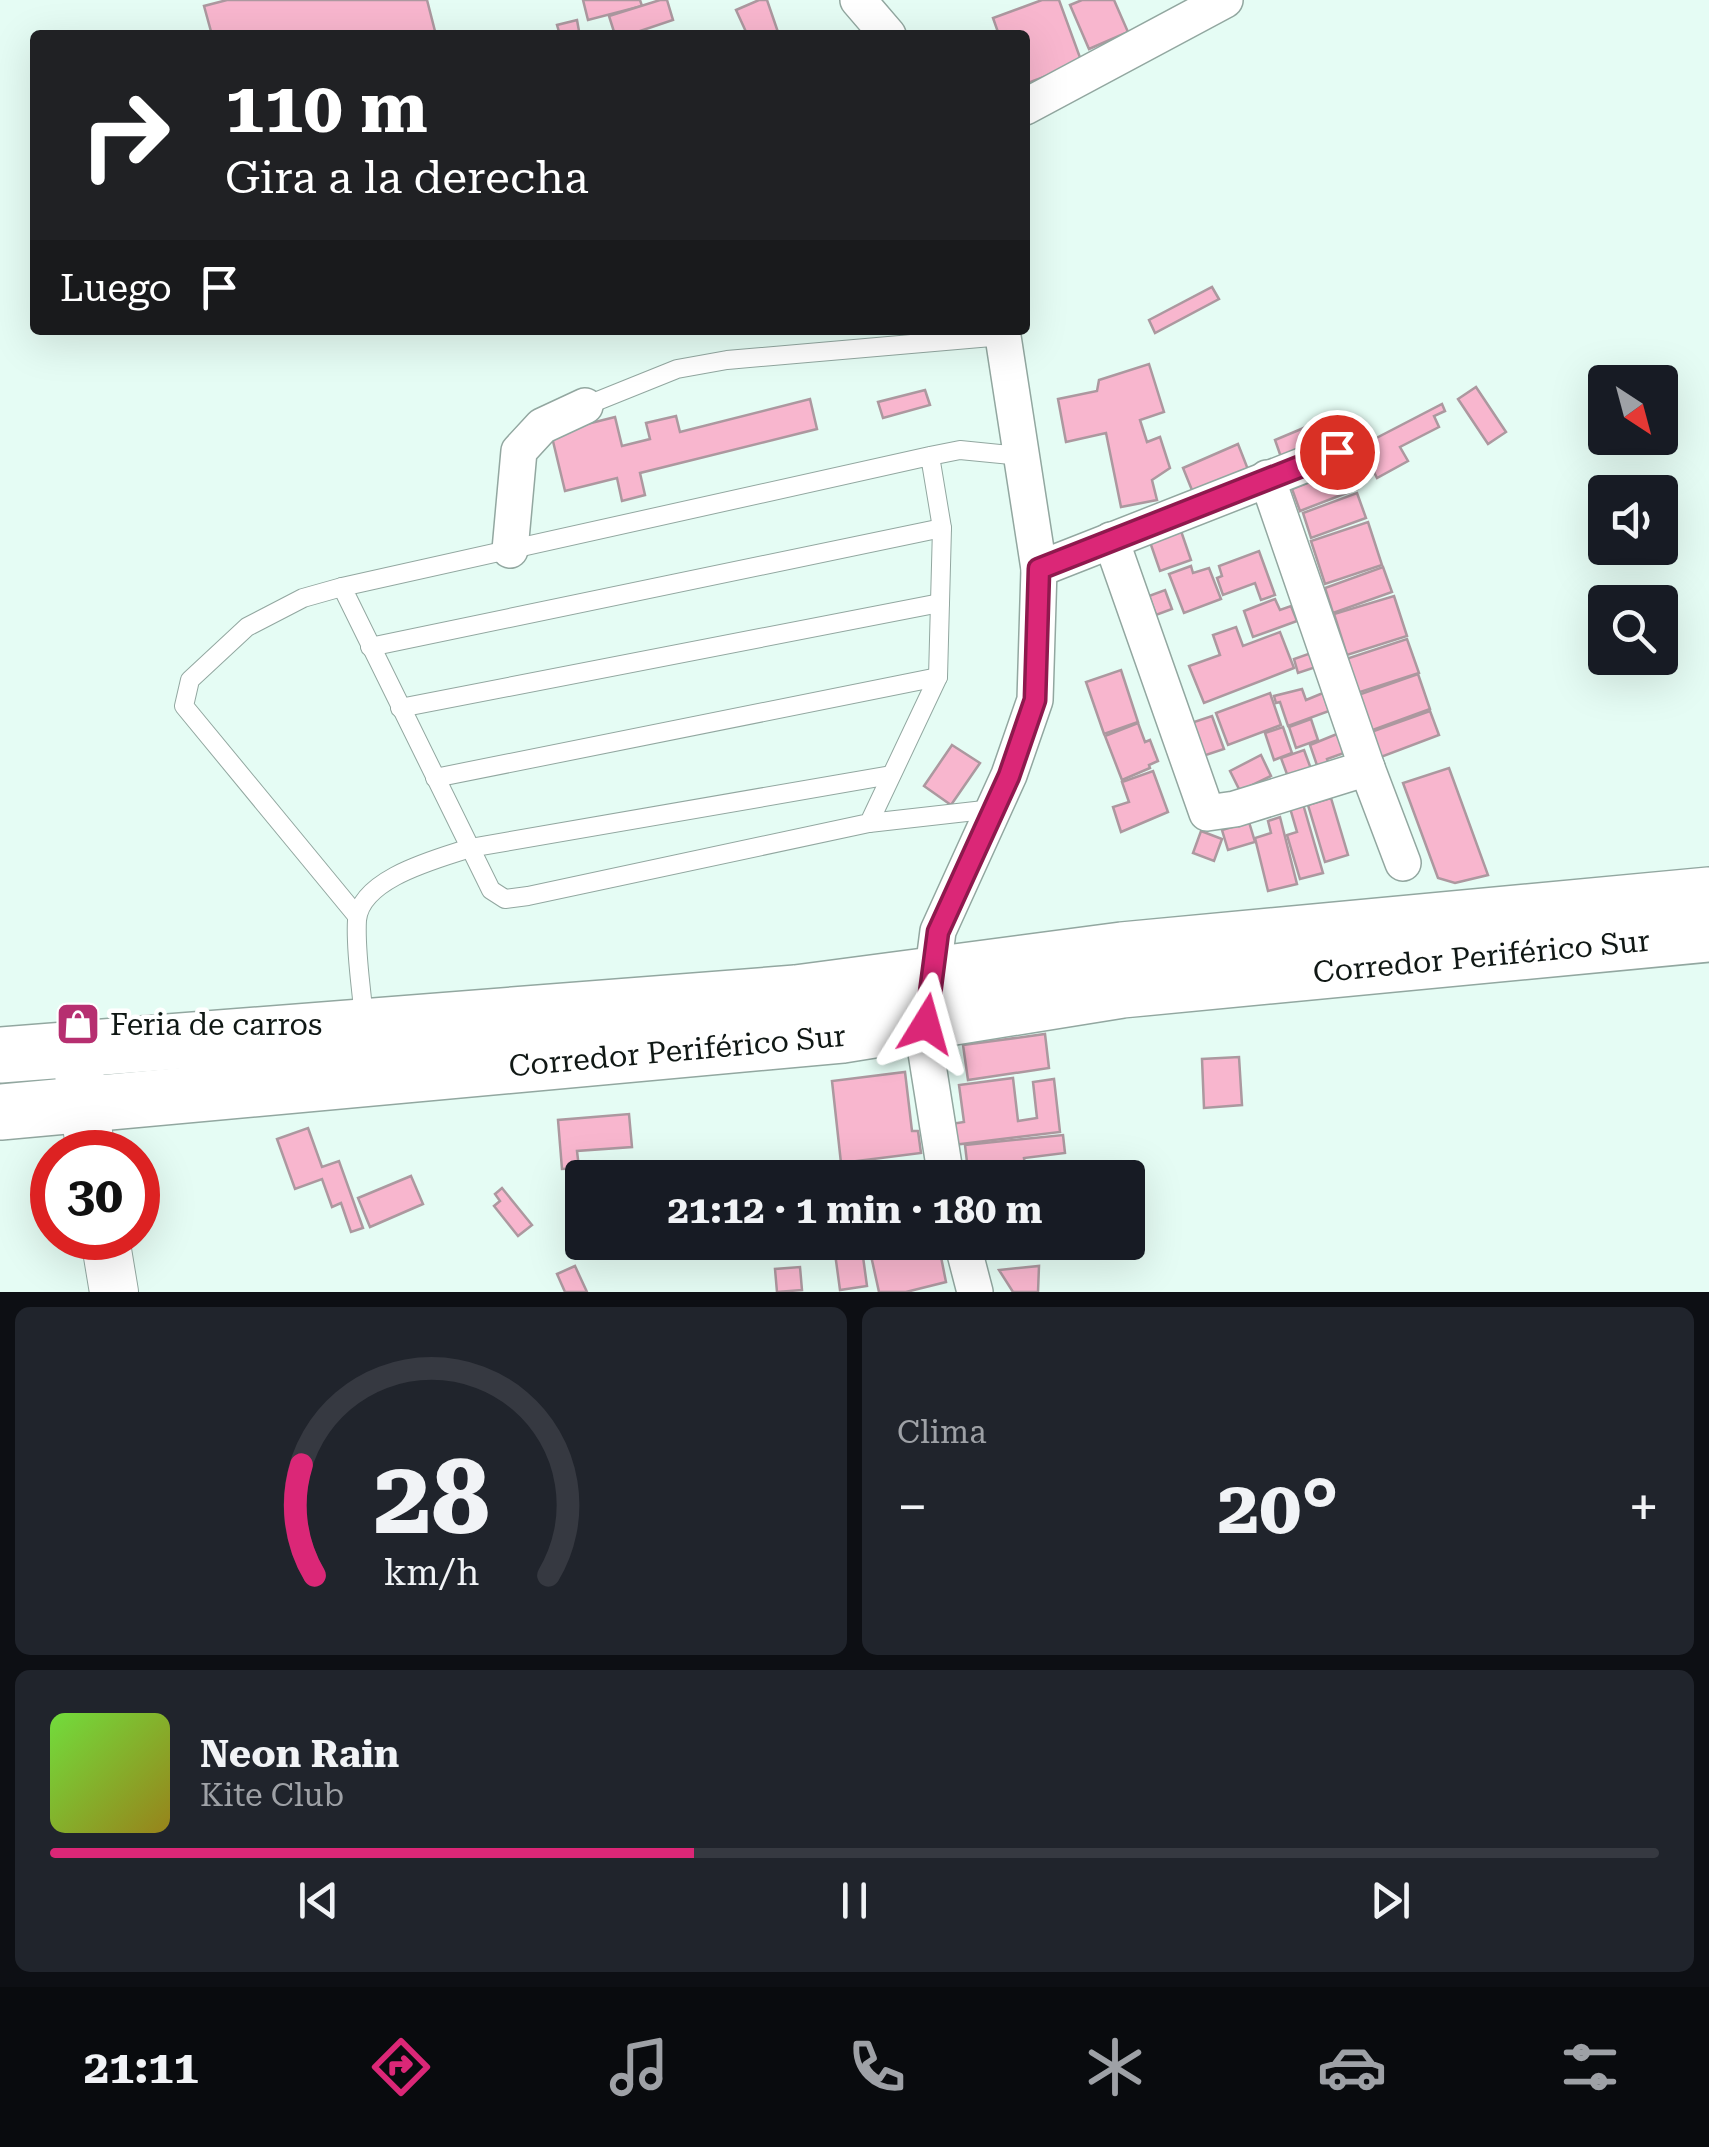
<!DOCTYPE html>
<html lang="es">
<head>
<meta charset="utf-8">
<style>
  body { margin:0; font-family:"Roboto Serif",serif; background:#20242c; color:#f1f3f6; height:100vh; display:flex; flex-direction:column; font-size:38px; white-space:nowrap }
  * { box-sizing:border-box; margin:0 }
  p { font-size:32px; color:#9ea1a6 }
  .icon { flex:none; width:55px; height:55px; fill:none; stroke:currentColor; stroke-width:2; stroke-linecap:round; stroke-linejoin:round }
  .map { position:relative; height:1292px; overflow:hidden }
  .panel { display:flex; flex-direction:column; gap:15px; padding:15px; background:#0d0f14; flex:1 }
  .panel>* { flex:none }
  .hud { position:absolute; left:30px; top:30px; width:1000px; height:305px; border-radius:10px; box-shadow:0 10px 40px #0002; background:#202124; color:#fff; overflow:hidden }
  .needle { width:65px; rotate:144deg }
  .controls { position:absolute; left:1588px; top:365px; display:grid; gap:20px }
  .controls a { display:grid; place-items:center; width:90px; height:90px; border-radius:10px; background:#171b24; box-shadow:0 10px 40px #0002; font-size:50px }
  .speed { position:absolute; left:30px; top:1130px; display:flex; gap:20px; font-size:50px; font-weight:700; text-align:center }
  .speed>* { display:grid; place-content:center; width:130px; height:130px; border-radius:50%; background:#171b24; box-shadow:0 10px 40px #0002; line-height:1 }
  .speed .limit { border:15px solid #d22; background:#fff; color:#111 }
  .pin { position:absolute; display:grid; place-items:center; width:85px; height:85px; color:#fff; margin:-42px; border:5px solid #fff; border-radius:50%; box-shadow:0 2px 10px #0007 }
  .me { position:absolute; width:110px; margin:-55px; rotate:8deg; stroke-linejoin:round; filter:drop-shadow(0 0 8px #0008) }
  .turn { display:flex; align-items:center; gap:35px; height:210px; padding:0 30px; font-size:45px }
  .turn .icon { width:130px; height:130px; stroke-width:2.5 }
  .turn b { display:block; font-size:70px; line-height:85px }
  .then { display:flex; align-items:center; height:95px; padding:0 30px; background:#0003; gap:20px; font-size:38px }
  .big { font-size:75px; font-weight:700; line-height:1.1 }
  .panel .tile { flex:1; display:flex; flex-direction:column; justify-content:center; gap:15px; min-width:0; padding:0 35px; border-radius:15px; background:#20242c }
  .panel .dial { align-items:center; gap:0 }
  .dial svg { height:260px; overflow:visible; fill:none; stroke:#363941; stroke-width:7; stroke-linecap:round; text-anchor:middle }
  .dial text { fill:#f1f3f6; stroke:none }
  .song { display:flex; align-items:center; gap:30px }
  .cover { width:120px; height:120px; border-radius:15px; background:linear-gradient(135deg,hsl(100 70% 55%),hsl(50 70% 35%)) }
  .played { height:10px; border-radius:5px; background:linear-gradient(90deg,#db2777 40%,#363941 40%) }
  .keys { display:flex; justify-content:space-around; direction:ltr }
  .heat { display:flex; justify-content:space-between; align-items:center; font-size:55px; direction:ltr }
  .panel .tiles { flex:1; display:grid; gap:15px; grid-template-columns:1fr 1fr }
  .tile:last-child { grid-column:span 2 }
  .trip { position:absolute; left:565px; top:1160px; width:580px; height:100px; border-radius:10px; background:#171b24; box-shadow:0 10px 40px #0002; font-weight:700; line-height:100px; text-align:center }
  .tab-bar { display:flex; height:160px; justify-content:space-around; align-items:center; background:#090b0e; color:#9ea1a6 }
  .tab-bar .icon { width:70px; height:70px }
  .tab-bar .selected { color:#db2777 }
  .tab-bar b { font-size:45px; color:#f1f3f6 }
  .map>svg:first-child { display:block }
</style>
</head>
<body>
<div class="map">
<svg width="1709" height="1292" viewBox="0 0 1709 1292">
  <rect width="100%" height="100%" fill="#e5fcf4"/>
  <g fill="#f8b6ce" stroke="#ac989f" stroke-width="2.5">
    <path d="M227,0H427L436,35H212L204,6Z"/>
    <path d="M583,0H640L642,6L588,20Z"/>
    <path d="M660,0H667L673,20L640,31L642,35H615L609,16Z"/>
    <path d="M759,0H767L779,35H744L747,34L736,10Z"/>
    <path d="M1042,0H1059L1082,63L1025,84V35H999L993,18Z"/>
    <path d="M1082,0H1114L1128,32L1089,49L1070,5Z"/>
    <path d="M577,20L579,31L560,35L557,25Z"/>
    <path d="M1212,287L1219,299L1155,333L1149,320Z"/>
    <path d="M1149,364L1164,412L1140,420L1147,442L1160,437L1170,468L1152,480L1157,500L1121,507L1106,433L1066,442L1058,399L1097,391L1099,380Z"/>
    <path d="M1476,387L1506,432L1488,444L1458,399Z"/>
    <path d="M925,390L930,405L883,418L878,402Z"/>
    <path d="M810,399L817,429L640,473L645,495L622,501L617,478L565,491L551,433L615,417L622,446L650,439L646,423L676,416L680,432Z"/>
    <path d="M1442,404L1445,411L1434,416L1439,427L1400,447L1408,461L1377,478L1361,446Z"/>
    <path d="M1337,414L1344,430L1281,457L1275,440Z"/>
    <path d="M1238,444L1249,472L1194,495L1183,468Z"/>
    <path d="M1348,467L1357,489L1300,511L1292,489Z"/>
    <path d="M1357,493L1366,518L1311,538L1303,513Z"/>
    <path d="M1368,522L1382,565L1325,584L1311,541Z"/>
    <path d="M1181,531L1191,560L1160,571L1150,542Z"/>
    <path d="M1259,551L1275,595L1261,600L1255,583L1223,595L1217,578L1222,576L1219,566Z"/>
    <path d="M1191,566L1193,573L1209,568L1221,599L1184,613L1169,574Z"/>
    <path d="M1383,567L1392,592L1333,613L1325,588Z"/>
    <path d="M1165,590L1172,609L1156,615L1149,596Z"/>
    <path d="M1394,596L1407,636L1347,655L1334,614Z"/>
    <path d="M1275,599L1280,610L1291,606L1297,621L1253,637L1244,611Z"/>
    <path d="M1236,627L1243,646L1280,632L1294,668L1204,703L1189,666L1220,655L1213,635Z"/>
    <path d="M1407,639L1419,673L1357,693L1346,659Z"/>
    <path d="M1311,653L1316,667L1298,673L1294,659Z"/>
    <path d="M1121,670L1138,722L1104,734L1086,682Z"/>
    <path d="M1418,674L1430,709L1370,731L1358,695Z"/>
    <path d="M1302,689L1306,700L1323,693L1329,711L1288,726L1280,702L1276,703L1274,696Z"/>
    <path d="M1270,693L1281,725L1228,745L1216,713Z"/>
    <path d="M1430,711L1439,735L1381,757L1371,732Z"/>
    <path d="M1212,716L1224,749L1203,756L1191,723Z"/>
    <path d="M1311,719L1318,740L1296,748L1289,727Z"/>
    <path d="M1138,723L1145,742L1150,740L1158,761L1149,765L1150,768L1122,780L1105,736Z"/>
    <path d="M1283,727L1292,753L1274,760L1265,733Z"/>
    <path d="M1337,734L1344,753L1327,759L1331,770L1320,774L1310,745Z"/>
    <path d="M952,745L980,763L951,805L924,786Z"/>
    <path d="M1304,750L1314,777L1291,785L1281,758Z"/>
    <path d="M1261,755L1271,776L1240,791L1230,771Z"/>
    <path d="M1449,768L1488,875L1455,883L1438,878L1403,783Z"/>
    <path d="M1153,771L1168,812L1121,832L1113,807L1129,802L1122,782Z"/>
    <path d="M1331,798L1348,855L1325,862L1308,805Z"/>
    <path d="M1303,804L1323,873L1300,879L1287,835L1297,832L1290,808Z"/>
    <path d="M1280,817L1297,884L1268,891L1255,838L1271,833L1268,821Z"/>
    <path d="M1249,822L1255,842L1228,850L1222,830Z"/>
    <path d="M1201,831L1222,839L1214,861L1193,853Z"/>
    <path d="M1045,1034L1049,1068L968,1080L963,1045Z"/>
    <path d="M1239,1057L1242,1105L1204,1108L1202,1059Z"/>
    <path d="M905,1072L912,1131H918L921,1153L841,1163L832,1081Z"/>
    <path d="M1013,1078L1018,1121L1037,1118L1033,1082L1054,1079L1060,1132L953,1145L951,1124L964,1122L959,1085Z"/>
    <path d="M629,1114L632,1147L577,1151L579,1168L562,1169L558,1120Z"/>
    <path d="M308,1128L322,1167L339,1161L363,1228L351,1232L341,1203L332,1207L322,1179L295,1189L277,1139Z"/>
    <path d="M1063,1135L1065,1153L1024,1158L1025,1165L968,1171L965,1145Z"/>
    <path d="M1068,1166L1069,1178H1024L1027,1177V1171Z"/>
    <path d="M411,1176L423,1204L370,1227L358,1198Z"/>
    <path d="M502,1188L532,1225L518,1236L494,1206L500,1201L495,1194Z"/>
    <path d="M861,1242L867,1286L840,1290L834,1246Z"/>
    <path d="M868,1242H938L946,1282L906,1292H879Z"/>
    <path d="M575,1266L587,1292H565L557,1274Z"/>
    <path d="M1039,1266L1038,1292H1013L999,1270Z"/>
    <path d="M800,1267L802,1290L777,1292L775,1269Z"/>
  </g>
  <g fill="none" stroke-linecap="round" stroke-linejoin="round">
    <defs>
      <g id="lane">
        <path d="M585,406L677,369L727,360L1003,336"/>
        <path d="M930,456L942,528L938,677L869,823L528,896L505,899L491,890L342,587L930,456L960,450L1020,456"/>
        <path d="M342,587L303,598L247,627L190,680L184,706L357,916"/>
        <path d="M370,647L942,528"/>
        <path d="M400,708L940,603"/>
        <path d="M435,778L938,677"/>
        <path d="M869,823L993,809"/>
        <path d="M364,1022C362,989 355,953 357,920C361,878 437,859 470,848L891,775"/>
      </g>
      <g id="street">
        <path d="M858,0L888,35"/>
        <path d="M1025,107L1225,0"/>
        <path d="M1111,540L1207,813L1235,809L1367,768L1267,478"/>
        <path d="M510,550L519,451L542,426L585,406"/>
        <path d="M1039,569L1337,452"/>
        <path d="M1367,768L1403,863"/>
        <path d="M946,1178L924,1040L938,931L1009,775L1035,700L1039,569L1002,330"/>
        <path d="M962,1242L975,1292"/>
      </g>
      <g id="secondary">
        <path d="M78,1067L91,1152"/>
        <path d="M105,1238L114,1292"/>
      </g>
      <g id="primary">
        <path d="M0,1055L796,993L1122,950L1709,895"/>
        <path id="s1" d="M0,1112L842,1035L1122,990L1709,934"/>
      </g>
    </defs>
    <use href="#lane" stroke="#92a7a0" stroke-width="20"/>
    <use href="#street" stroke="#92a7a0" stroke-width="38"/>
    <use href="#secondary" stroke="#92a7a0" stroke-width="50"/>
    <use href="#primary" stroke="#92a7a0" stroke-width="58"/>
    <use href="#lane" stroke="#fff" stroke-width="18"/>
    <use href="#street" stroke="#fff" stroke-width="35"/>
    <use href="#secondary" stroke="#fff" stroke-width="48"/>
    <use href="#primary" stroke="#fff" stroke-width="55"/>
  </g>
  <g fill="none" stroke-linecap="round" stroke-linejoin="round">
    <defs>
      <path id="route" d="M926,1024L938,932L1009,776L1035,700L1039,569L1337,452"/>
    </defs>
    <use href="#route" stroke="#8e194d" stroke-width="25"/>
    <use href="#route" stroke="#db2777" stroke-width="18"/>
  </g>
  <defs>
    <symbol id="shop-square" viewBox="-11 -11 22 22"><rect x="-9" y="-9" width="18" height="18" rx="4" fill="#b62f70" stroke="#fff"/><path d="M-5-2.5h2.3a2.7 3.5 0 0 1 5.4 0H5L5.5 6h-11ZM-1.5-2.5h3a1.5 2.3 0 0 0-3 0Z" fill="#fff"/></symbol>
  </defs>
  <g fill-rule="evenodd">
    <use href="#shop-square" x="53" y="999" width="50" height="50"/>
  </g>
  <g text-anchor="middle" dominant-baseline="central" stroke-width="9" stroke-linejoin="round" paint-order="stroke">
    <g font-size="30" fill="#101815" stroke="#fff">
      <text stroke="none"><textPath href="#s1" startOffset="1490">Corredor Periférico Sur</textPath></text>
      <text stroke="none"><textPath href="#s1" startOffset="680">Corredor Periférico Sur</textPath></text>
    </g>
    <g font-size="30" fill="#101815" stroke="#fff" text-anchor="start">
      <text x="110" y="1024">Feria de carros</text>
    </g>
  </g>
</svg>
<div class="controls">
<a><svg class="needle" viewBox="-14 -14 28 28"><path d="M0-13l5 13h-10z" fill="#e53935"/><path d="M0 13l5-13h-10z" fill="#9ea1a6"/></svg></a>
<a><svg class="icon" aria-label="sound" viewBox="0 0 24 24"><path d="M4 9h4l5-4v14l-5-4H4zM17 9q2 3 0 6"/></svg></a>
<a><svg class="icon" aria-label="search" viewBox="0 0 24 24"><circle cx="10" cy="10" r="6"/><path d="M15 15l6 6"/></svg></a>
</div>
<div class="speed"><div class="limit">30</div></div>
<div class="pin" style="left:1337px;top:452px;background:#d93025"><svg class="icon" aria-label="arrive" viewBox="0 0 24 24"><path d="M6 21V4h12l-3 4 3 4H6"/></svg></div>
<svg class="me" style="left:926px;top:1024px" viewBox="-20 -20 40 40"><path d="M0-17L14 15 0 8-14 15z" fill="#db2777" stroke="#fff" stroke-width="4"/></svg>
<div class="trip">21:12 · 1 min · 180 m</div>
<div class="hud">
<div class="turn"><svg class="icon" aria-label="right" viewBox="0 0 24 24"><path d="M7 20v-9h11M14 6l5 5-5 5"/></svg><div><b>110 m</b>Gira a la derecha</div></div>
<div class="then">Luego<svg class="icon" aria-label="arrive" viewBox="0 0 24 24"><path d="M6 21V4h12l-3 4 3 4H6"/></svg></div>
</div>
</div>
<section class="panel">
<div class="tiles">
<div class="tile dial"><svg viewBox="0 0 100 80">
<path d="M14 69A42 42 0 1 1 86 69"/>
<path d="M14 69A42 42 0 0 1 10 35" stroke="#db2777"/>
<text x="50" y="56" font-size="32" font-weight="700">28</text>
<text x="50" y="72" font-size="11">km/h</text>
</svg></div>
<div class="tile"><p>Clima</p>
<div class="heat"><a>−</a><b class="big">20°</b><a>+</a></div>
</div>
<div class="tile">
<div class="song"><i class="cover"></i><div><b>Neon Rain</b><p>Kite Club</p></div></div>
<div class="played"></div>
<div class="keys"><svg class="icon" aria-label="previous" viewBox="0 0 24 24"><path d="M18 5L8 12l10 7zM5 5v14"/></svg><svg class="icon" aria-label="pause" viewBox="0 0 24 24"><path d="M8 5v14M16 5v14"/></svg><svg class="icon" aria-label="next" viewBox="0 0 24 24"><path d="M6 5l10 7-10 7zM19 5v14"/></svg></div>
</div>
</div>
</section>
<nav class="tab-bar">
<b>21:11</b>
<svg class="icon selected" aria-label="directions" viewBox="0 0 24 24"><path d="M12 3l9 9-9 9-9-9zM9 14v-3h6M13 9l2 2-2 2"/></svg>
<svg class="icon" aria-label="music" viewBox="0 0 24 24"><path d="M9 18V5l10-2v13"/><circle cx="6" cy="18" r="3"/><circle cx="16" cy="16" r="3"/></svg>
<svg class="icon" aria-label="phone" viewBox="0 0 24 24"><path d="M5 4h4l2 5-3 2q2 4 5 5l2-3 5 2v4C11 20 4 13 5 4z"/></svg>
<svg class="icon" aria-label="climate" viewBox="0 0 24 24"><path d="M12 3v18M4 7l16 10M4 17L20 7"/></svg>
<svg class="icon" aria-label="car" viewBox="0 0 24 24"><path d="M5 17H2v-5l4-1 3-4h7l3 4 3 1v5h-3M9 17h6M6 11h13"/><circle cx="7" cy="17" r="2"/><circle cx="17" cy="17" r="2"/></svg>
<svg class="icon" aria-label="filters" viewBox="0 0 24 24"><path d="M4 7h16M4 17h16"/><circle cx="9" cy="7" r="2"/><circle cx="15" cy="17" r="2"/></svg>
</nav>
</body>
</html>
